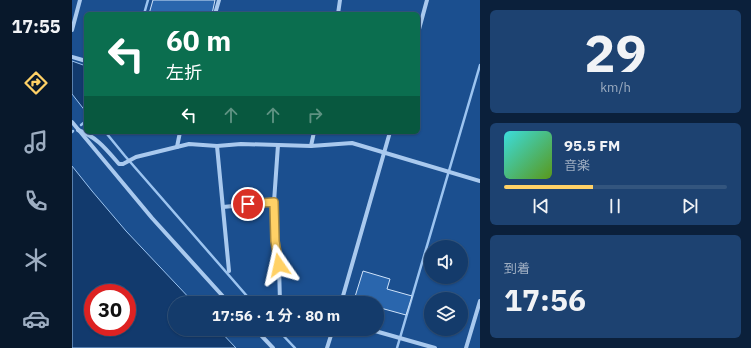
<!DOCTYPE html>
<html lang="ja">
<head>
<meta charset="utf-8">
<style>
  body { margin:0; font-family:"IBM Plex Sans","Noto Sans JP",sans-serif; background:#1d4271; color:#f1f3f6; height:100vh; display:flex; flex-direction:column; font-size:15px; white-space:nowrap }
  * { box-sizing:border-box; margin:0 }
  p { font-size:13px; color:#9dadc1 }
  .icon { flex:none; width:22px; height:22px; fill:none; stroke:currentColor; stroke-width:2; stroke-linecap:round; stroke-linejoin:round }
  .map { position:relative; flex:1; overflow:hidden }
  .details { display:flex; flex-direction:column; gap:10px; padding:10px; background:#0b203b; width:271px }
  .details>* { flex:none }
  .top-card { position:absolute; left:12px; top:12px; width:336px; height:122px; border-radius:6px; box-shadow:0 1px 3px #0004,0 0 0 1px #33557e; background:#0b6e4f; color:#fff; overflow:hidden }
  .fabs { position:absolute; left:352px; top:240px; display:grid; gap:8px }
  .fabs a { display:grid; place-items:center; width:44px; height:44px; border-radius:50%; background:#143b6b; box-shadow:0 1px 3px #0004,0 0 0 1px #33557e; font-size:20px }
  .speed { position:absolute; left:12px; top:284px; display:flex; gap:8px; font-size:20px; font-weight:700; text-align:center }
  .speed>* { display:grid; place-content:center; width:52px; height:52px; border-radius:50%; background:#143b6b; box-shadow:0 1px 3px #0004,0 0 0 1px #33557e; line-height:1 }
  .speed .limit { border:6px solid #d22; background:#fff; color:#111 }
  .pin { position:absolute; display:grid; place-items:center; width:34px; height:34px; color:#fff; margin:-17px; border:2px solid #fff; border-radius:50%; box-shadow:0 1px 4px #0007 }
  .me { position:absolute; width:44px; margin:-22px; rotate:349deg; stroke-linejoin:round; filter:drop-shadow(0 0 3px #0008) }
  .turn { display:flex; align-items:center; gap:14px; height:84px; padding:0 16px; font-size:18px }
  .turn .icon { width:52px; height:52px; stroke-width:2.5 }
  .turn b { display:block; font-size:28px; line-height:34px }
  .lanes { display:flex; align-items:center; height:38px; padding:0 16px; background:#0003; justify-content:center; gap:20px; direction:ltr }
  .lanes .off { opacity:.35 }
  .big { font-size:30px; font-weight:700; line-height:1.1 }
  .details .tile { flex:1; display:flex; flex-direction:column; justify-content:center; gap:6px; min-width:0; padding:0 14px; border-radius:6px; background:#1d4271 }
  .details .dial { align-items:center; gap:0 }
  .dial b { font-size:52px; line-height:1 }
  .song { display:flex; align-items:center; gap:12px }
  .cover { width:48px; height:48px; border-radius:6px; background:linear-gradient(135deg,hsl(180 70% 55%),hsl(90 70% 35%)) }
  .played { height:4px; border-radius:2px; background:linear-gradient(90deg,#ffd166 40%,#33557e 40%) }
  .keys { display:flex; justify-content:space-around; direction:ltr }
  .trip { position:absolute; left:96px; top:296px; width:216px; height:40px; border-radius:20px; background:#143b6b; box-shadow:0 1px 3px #0004,0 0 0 1px #33557e; font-weight:700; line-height:40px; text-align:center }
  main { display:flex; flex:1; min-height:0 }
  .tabs { display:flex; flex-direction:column; width:72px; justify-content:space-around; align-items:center; background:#08182b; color:#9dadc1 }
  .tabs .icon { width:28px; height:28px }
  .tabs .active { color:#ffd166 }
  .tabs b { font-size:18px; color:#f1f3f6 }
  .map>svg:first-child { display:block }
</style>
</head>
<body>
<main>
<nav class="tabs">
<b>17:55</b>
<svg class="icon active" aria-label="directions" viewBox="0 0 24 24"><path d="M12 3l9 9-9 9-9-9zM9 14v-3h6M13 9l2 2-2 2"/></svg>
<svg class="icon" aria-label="music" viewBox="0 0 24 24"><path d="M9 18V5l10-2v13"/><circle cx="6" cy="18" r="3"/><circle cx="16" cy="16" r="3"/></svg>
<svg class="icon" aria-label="phone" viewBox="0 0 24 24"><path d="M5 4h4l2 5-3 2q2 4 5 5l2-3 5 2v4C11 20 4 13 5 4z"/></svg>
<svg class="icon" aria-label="climate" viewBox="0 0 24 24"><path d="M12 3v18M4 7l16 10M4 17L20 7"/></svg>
<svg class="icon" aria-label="car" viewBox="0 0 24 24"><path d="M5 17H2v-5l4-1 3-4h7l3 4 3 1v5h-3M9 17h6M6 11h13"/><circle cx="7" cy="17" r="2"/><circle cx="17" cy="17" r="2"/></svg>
</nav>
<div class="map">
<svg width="408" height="348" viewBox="0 0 408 348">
  <rect width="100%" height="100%" fill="#1b4f8f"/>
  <g fill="#123a6d" stroke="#9cc4f0" fill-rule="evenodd">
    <path d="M0,61L14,66V112L0,94Z"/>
    <path d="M0,166L20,191L54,231L122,303H103V329H146L164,348H0ZM21,293H55V327H21Z"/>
  </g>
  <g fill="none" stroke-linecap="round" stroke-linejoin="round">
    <g stroke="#9cc4f0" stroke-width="2.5">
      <path d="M72,14L76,0"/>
      <path d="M9,125L14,121"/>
      <path d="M0,132L1,131"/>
      <path d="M35,134L53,156L181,303"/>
      <path d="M205,329L223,348"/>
      <path d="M325,348L408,65"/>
    </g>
  </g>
  <g fill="#2a66ad" stroke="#cfe3fa">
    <path d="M81,0H143L140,14H77Z"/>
    <path d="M291,271L318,279L315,289L340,296L334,315L305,307V303H291L282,300Z"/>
  </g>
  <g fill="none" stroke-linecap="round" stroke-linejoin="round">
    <g stroke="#a9c9ee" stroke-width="4">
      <path d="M143,14L147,0"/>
      <path d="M266,14L268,0"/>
      <path d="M0,30L8,0"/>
      <path d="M346,33L355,0"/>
      <path d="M0,57L14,61"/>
      <path d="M0,122L80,218L157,303"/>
      <path d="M6,130C25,137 34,149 47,164H51L64,157L117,144L145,146L169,144L239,146L280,143L408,181"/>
      <path d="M206,145L202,202L203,241L207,265L208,303H209"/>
      <path d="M145,146L157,271"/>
      <path d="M239,146L242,132"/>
      <path d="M105,147L108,132"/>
      <path d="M151,207L202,202"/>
      <path d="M269,303L318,132"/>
      <path d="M183,329L201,348"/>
      <path d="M296,329L363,348"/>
      <path d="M255,348L261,329"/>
      <path d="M394,348L408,301"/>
    </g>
  </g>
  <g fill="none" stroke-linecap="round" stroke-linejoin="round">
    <defs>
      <path id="route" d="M176,204L202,202L203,241L207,265"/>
    </defs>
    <use href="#route" stroke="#a68842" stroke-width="10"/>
    <use href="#route" stroke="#ffd166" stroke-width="7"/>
  </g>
</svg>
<div class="fabs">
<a><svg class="icon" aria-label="sound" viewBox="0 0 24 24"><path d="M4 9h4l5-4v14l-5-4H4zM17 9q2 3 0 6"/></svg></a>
<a><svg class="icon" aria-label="layers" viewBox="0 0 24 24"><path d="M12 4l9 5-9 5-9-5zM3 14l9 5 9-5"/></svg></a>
</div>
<div class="speed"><div class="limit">30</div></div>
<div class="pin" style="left:176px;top:204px;background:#d93025"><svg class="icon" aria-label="arrive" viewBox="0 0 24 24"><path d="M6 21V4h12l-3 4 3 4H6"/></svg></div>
<svg class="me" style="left:207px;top:265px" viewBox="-20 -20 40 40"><path d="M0-17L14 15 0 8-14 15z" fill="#ffd166" stroke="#fff" stroke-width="4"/></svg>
<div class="trip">17:56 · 1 分 · 80 m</div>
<div class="top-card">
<div class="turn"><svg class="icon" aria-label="left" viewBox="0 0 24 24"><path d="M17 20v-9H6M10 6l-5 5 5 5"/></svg><div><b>60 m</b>左折</div></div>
<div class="lanes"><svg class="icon" aria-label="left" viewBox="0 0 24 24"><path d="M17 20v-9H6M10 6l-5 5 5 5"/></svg><svg class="icon off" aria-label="ahead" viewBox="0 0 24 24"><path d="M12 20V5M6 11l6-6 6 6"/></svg><svg class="icon off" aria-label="ahead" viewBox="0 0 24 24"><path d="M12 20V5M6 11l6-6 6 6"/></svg><svg class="icon off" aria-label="right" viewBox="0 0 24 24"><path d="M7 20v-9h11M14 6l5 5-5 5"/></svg></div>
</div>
</div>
<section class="details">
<div class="tile dial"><b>29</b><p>km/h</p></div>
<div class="tile">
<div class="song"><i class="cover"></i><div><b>95.5 FM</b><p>音楽</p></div></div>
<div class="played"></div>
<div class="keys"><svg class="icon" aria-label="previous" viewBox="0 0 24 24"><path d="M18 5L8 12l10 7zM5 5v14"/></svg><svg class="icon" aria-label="pause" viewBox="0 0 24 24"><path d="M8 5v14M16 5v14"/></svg><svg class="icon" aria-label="next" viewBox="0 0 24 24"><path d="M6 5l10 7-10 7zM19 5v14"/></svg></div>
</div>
<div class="tile"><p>到着</p><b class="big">17:56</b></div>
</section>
</main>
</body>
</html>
